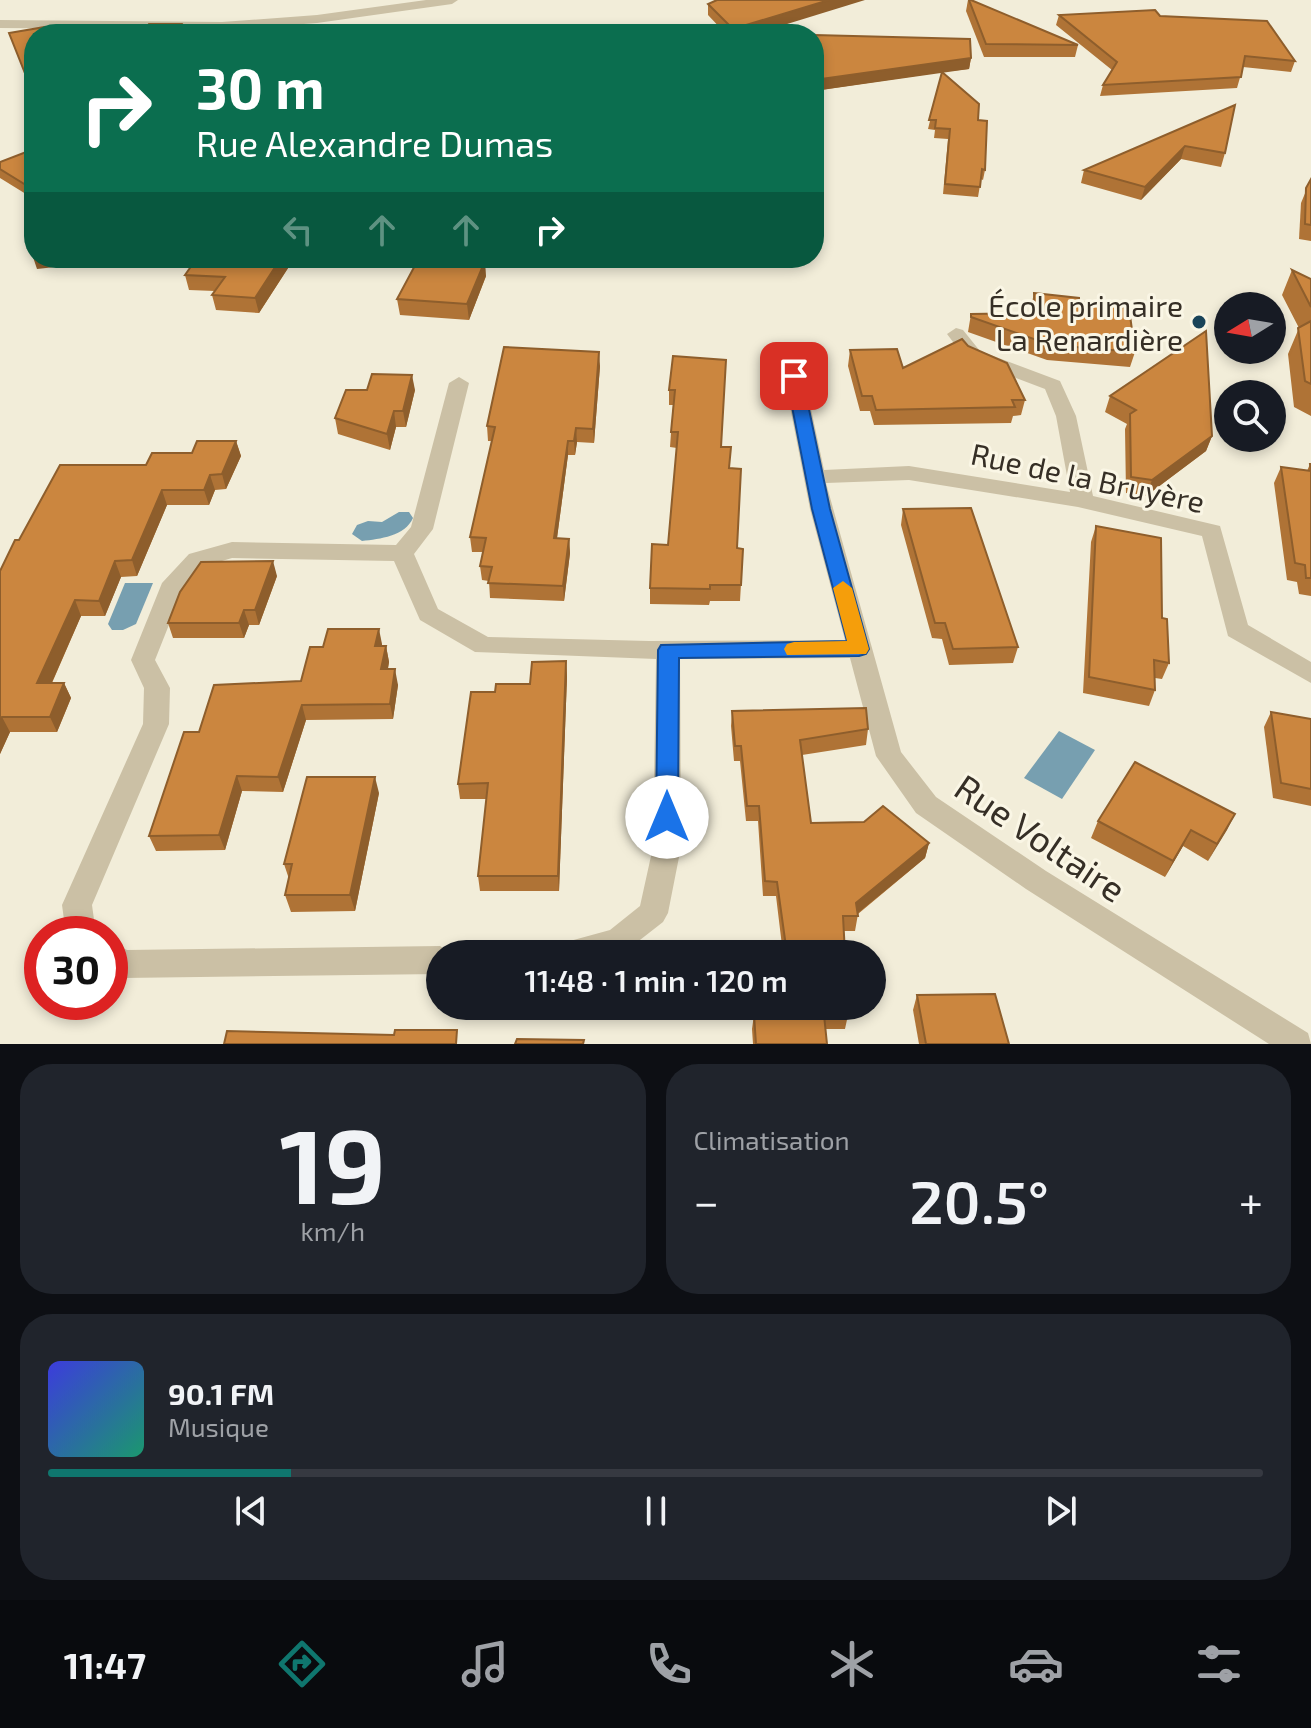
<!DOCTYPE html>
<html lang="fr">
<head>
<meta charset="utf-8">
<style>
  body { margin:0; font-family:"Exo 2",sans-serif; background:#20242c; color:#f1f3f6; height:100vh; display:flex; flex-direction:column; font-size:30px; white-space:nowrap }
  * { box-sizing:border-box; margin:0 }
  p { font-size:26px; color:#9ea1a6 }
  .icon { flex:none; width:44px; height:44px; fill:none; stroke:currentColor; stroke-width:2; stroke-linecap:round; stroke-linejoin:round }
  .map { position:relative; height:1044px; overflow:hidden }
  .sheet { display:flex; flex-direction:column; gap:20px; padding:20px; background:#0d0f14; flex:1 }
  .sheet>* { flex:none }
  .banner { position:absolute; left:24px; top:24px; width:800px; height:244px; border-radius:32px; box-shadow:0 4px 12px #0003; background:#0b6e4f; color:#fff; overflow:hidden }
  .needle { width:52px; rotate:259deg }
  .controls { position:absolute; left:1214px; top:292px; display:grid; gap:16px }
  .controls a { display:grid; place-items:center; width:72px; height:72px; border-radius:50%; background:#171b24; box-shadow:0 4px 12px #0003; font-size:40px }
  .speed { position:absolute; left:24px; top:916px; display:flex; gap:16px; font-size:40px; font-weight:700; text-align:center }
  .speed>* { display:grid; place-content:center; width:104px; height:104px; border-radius:50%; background:#171b24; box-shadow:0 4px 12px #0003; line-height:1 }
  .speed .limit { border:12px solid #d22; background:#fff; color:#111 }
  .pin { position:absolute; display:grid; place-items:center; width:68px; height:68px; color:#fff; margin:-34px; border-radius:16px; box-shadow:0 4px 12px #0006 }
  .me { position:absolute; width:88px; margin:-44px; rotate:0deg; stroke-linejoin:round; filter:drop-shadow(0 0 6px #0008) }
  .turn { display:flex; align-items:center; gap:28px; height:168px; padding:0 40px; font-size:36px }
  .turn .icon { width:104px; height:104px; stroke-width:2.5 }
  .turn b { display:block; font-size:56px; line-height:68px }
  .lanes { display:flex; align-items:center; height:76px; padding:0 40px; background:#0003; justify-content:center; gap:40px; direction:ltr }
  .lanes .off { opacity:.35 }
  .big { font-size:60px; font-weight:600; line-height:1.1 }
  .sheet .widget { flex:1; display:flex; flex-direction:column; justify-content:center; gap:12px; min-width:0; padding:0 28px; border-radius:32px; background:#20242c }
  .sheet .dial { align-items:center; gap:0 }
  .dial b { font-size:104px; line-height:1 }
  .song { display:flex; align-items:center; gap:24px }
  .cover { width:96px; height:96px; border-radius:12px; background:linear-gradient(135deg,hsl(240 70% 55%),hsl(160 70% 35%)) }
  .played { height:8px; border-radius:4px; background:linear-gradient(90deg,#0f766e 20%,#363941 20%) }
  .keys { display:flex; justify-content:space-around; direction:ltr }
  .heat { display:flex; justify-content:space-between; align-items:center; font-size:44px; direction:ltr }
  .sheet .tiles { flex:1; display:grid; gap:20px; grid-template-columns:1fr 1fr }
  .widget:last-child { grid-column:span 2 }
  .trip { position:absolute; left:426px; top:940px; width:460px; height:80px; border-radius:40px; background:#171b24; box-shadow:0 4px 12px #0003; font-weight:600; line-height:80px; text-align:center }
  .tabs { display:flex; height:128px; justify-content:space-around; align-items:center; background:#090b0e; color:#9ea1a6 }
  .tabs .icon { width:56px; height:56px }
  .tabs .selected { color:#0f766e }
  .tabs b { font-size:36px; color:#f1f3f6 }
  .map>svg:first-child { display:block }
</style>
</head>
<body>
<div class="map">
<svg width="1311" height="1044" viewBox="0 0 1311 1044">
  <rect width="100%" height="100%" fill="#f2edd9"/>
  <g fill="#779fb0">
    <path d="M399,512H409L413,518C405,536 380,539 362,541L352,534L357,525L368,521L382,522Z"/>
    <path d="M125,583H153L136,624L123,630H112L108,624Z"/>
    <path d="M1059,731L1095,750L1062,799L1024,778Z"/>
  </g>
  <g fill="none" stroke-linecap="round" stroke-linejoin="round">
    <g fill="#cbc0a5" fill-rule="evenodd">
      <path d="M426,0H458L452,4L317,23L222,30L0,28V20L222,22L317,15Z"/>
      <path d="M956,328L963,330L980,351L1060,381L1076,416L1093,496L1220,526L1248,625L1311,662V683L1228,636L1202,536L1078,507L909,480L826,483L901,752L936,797L1046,871L1308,1033L1311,1044H1269L1026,889L916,813L876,756L850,658L680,659L681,847L668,913L663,922L622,954H555L559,944L610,930L640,906L653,847L656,659L475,652L420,620L394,561L232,558L205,566L184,587L155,660L170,688L169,724L92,905L96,934H66L62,905L143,724L144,688L131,660L162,583L189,554L232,542L396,545L411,527L449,383L459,377L469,383L433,529L414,554L438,609L488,637L649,641L845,640L810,509L784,376L787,372H801L804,376L824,470L909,466L1070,492L1056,416L1045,389L966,359L947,334Z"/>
      <path d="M110,942L127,950L440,946L452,954H440V974L123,978L110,973Z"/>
    </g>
  </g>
  <g fill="#af7336">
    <path d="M968,0L1078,45L1075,57H984L966,11Z"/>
    <path d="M708,4L755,34H757H694V32L725,33L708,15Z"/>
    <path d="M1059,15L1160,16L1295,61L1291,72L1243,67L1237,88L1100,96L1103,85L1112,70L1056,25Z"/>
    <path d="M971,58L969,69L942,72L978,120L985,170L983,180L981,179L978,197L943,194L948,139L934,138L935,130L928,129L942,72L814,91Z"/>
    <path d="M1235,105L1225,153L1221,167L1181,159L1141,200L1081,183L1084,170Z"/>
    <path d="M34,149V199L0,178V162Z"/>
    <path d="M1311,179V241L1299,239L1301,203Z"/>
    <path d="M290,265L259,313L216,310L212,295L215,291L189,290L185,275Z"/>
    <path d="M1292,270L1311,279V416L1294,407L1288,354L1299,328L1282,295Z"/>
    <path d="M486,276L469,320L400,315L397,299Z"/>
    <path d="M1034,293L1079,302L1135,352L1130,367L1047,360L968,332L971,314L1031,313V307Z"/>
    <path d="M968,346L1025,400L1021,415L1013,416L1011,423L874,425L870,411H860L848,366L850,350L903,368Z"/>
    <path d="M673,356L721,447L730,468L737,548L743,549L740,601H710L709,605L650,604V588L668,545L677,448L670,447L673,405H669V390Z"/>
    <path d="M600,366L594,443L577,442L575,455H568L557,538L569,539L570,553L564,601L490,598L489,581L482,580L480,566L483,552H472L470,537L492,441H488L487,426Z"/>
    <path d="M415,390L406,427H396L390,450L338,434L335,418Z"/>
    <path d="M1110,396L1212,436L1206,451L1146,496L1126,493L1125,429L1127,424L1105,412Z"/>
    <path d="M236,441L241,456L226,489L215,490L209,505H167L137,576L121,577L105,616H81L52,683H64L71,698L57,732H10L0,754V571L19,540L146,465Z"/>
    <path d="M1310,464H1311V596L1299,594L1297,582L1287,580L1274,483L1281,467L1307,471Z"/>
    <path d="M903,509L1018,647L1013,663L949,665L942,639L932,638L901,525Z"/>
    <path d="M1096,526L1169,663L1162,679L1155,678V690L1149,706L1083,693L1091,542Z"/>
    <path d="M277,576L259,625H249L244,638H173L168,623Z"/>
    <path d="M382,644V646H386L389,662L388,669L398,685L393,719L306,720L283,792L242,791L225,850L156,851L149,836L199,732L301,681L323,647Z"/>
    <path d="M566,661L567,677L559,891H480L478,876L487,799H460L458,784L495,692L530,684Z"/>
    <path d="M732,711L868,729L866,745L802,755L811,823L929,843L925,858L858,914L855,931H844L845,954H783L776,896H763L758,821H746L740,761H734L731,726Z"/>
    <path d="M1271,712L1311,719V806L1273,798L1264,727Z"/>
    <path d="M379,793L355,911L291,912L285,895L289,879L284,864Z"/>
    <path d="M1235,814L1208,861L1183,846L1165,877L1091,838L1098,821Z"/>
    <path d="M917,995L1009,1044H919L913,1010Z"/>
    <path d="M767,1006H848V1015L845,1029H825L827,1044H753L752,1029L754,1015H768Z"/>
  </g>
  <g fill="#8e5e2c">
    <path d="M829,0H865L755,34H733V29Z"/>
    <path d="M971,58L969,69L814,91V80Z"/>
    <path d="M1185,146L1181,159L1141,200L1145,187Z"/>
    <path d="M33,257H34V258H95L91,263L37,269Z"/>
    <path d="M281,258H288L290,265L259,313L255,298Z"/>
    <path d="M485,261L486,276L469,320L467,304Z"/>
    <path d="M599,352L600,366L594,443L593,429Z"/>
    <path d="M412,375L415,390L406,427L403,411Z"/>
    <path d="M394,411L396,427L390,450L387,434Z"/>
    <path d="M576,428L577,442L575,455L574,441Z"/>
    <path d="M1212,436L1206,451L1146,496L1152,480Z"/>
    <path d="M236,441L241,456L226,489L222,474Z"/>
    <path d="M568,441V455L555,553L554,538Z"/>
    <path d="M210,475L215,490L209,505L204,490Z"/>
    <path d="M162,490L167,505L137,576L132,560Z"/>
    <path d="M569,539L570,553L564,601L563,586Z"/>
    <path d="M115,561L121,577L105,616L99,601Z"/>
    <path d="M273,561L277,576L259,625L255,610Z"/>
    <path d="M75,600L81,616L45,698L37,683Z"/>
    <path d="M244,610L249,625L244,638L239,623Z"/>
    <path d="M379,629L382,644L379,662L375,646Z"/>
    <path d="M386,646L389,662L385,684L381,669Z"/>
    <path d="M566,661L567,677L559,891L558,876Z"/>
    <path d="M395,669L398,685L393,719L390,704Z"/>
    <path d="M64,683L71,698L57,732L50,717Z"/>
    <path d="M302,705L306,720L283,792L278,777Z"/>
    <path d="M2,717L10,732L0,754V721Z"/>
    <path d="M237,776L242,791L225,850L219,835Z"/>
    <path d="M375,777L379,793L355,911L350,895Z"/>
    <path d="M1235,814L1227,830L1208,861L1217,844Z"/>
    <path d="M1191,830L1183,846L1165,877L1173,861Z"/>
    <path d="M929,843L925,858L853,917L856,903Z"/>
  </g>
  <g fill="#cb863f" stroke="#8e5e2c" stroke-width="2">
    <path d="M717,0H829L733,29L708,4Z"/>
    <path d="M969,0H971L1078,45L986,44Z"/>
    <path d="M1155,10L1160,16L1267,21L1295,61L1245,56L1241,77L1103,85L1117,62L1059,15Z"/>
    <path d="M149,24H182L187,29L183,34H140Z"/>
    <path d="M344,26L393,28L388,34H339Z"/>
    <path d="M45,27L47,34H34V96L9,33Z"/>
    <path d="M694,32L757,34H695Z"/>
    <path d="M814,35L970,39L971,58L814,80Z"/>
    <path d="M942,72L979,104L978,120L987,121L985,170L982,169L980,187L945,184L950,129L935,128L936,120H929Z"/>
    <path d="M1235,105L1225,153L1185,146L1145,187L1084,170Z"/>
    <path d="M34,149V190L0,169V162Z"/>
    <path d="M1311,179V225L1305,224L1306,188Z"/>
    <path d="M197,258H281L255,298L212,295L225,277L185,275Z"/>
    <path d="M419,258L485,261L467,304L397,299Z"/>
    <path d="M1292,270L1311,279V307Z"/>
    <path d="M1034,293L1079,298V302L1129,308L1135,352L1051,345L971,317V314L1035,313Z"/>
    <path d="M1311,321V384L1305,381L1298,328Z"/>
    <path d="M1206,331L1212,436L1152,480L1131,477L1130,414L1136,410L1110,396Z"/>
    <path d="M962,339L968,346L1007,363L1025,400H1012L1015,407L876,410L872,396H862L850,350L897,349L903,368Z"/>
    <path d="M504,347L599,352L593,429L576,428L574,441H568L554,538L569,539L563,586L488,583L492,567L480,566L486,538L470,537L495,427L487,426Z"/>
    <path d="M673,356L726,360L721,447H731L729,468L741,469L737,548L743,549L741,585H710V589L650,588L652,544L668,545L678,432H671L675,390H669Z"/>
    <path d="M372,374L412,375L403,411H394L387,434L335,418L346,390H367Z"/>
    <path d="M197,441H236L222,474L210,475L204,490H162L132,560L115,561L99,601L75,600L37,683H64L50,717H2L0,721V571L15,540H19L60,465H146L152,453H192Z"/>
    <path d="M1310,464H1311V578H1306L1305,565L1295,563L1281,467L1311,471Z"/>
    <path d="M971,508L1018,647L953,649L945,623H935L903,509Z"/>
    <path d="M1096,526L1161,538L1162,618L1167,619L1169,663L1154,660L1155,690L1089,677Z"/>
    <path d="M273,561L255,610H244L239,623H168L180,592L201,562Z"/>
    <path d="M328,629H379L375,646H386L381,669H395L390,704L302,705L278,777L237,776L219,835L149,836L184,732H199L214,685L301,681L310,647H323Z"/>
    <path d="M566,661L558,876H478L488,783L458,784L471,692H495L496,684H530L532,662Z"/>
    <path d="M866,708L868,729L800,740L811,823L864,822L883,806L929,843L856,903L858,916H843L845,954H787L777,882L765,881L759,806H747L741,746H735L732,711Z"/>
    <path d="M1271,712L1311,719V789L1281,783Z"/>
    <path d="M1135,762L1235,814L1217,844L1191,830L1173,861L1098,821Z"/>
    <path d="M307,777H375L350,895H285L292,864H284Z"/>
    <path d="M995,994L1009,1044H926L917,995Z"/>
    <path d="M770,1006H848V1015H824L827,1044H756L754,1015H770Z"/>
    <path d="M395,1030H457L456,1044H224L227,1031L394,1035Z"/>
    <path d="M517,1039L584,1040L583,1044H515Z"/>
  </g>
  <path fill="#1a73e8" stroke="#114b97" stroke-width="2" d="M794,371L802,376L830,509L869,649L866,654L859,656L679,658L678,817L675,823L667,826L659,823L656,817L658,650L661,645L847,641L812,509L786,376Z"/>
  <path fill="#f59e0b" d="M843,581L852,588L869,649L866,654L787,655L784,649L787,644L794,642L847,641L833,588Z"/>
  <circle fill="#1a4459" stroke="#faf6e5" stroke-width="3" cx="1199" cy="322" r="8"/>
  <g text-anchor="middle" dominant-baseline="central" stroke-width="6" stroke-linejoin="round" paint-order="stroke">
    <g font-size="30" fill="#362f26" stroke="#faf6e5" text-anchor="end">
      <text x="1183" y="305">École primaire<tspan x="1183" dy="34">La Renardière</tspan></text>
    </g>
    <g font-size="30" fill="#362f26" stroke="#faf6e5">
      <text transform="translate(1088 477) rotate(12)">Rue de la Bruyère</text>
    </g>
    <g font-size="36" fill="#362f26" stroke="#faf6e5">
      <text transform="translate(1041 837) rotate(34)">Rue Voltaire</text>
    </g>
  </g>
</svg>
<div class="controls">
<a><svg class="needle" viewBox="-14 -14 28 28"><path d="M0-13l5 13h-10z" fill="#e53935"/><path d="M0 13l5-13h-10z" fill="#9ea1a6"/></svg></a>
<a><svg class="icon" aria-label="search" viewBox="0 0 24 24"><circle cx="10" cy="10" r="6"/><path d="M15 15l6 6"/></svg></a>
</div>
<div class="speed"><div class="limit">30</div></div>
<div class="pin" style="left:794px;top:376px;background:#d93025"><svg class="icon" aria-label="arrive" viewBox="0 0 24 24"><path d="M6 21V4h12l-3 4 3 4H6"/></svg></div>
<svg class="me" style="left:667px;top:817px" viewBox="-20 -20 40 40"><circle r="19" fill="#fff"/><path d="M0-13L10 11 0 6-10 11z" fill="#1a73e8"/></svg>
<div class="trip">11:48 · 1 min · 120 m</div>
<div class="banner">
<div class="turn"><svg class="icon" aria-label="right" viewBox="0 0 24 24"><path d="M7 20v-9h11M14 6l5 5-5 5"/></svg><div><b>30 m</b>Rue Alexandre Dumas</div></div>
<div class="lanes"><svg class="icon off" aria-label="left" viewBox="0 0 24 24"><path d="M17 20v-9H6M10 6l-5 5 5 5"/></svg><svg class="icon off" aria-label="ahead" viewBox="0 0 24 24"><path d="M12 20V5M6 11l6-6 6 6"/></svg><svg class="icon off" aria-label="ahead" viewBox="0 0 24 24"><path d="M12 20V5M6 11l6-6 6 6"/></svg><svg class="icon" aria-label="right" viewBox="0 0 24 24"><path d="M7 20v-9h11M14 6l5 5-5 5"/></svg></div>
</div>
</div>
<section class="sheet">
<div class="tiles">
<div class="widget dial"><b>19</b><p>km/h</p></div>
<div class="widget"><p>Climatisation</p>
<div class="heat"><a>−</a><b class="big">20.5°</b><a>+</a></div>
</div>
<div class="widget">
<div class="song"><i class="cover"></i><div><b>90.1 FM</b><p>Musique</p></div></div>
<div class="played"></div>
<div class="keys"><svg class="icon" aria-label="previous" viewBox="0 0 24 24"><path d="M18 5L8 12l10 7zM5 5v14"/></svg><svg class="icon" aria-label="pause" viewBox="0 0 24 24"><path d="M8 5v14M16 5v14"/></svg><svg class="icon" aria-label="next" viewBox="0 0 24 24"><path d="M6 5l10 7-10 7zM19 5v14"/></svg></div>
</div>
</div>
</section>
<nav class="tabs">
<b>11:47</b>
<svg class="icon selected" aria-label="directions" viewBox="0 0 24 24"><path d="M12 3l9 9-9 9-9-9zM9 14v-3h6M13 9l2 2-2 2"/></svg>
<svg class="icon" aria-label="music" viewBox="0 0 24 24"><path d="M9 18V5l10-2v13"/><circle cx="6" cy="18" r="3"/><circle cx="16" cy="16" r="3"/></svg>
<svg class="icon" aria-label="phone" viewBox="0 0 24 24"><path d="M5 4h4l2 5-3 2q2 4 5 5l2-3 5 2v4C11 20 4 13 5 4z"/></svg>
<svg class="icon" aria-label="climate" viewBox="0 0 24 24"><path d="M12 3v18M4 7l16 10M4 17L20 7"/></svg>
<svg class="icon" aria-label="car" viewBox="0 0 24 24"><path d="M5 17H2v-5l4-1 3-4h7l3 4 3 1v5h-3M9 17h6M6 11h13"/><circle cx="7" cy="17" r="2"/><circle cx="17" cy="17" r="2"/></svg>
<svg class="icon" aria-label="filters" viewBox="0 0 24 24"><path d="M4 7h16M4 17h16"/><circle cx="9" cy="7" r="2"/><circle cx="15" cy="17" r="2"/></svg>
</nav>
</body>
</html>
